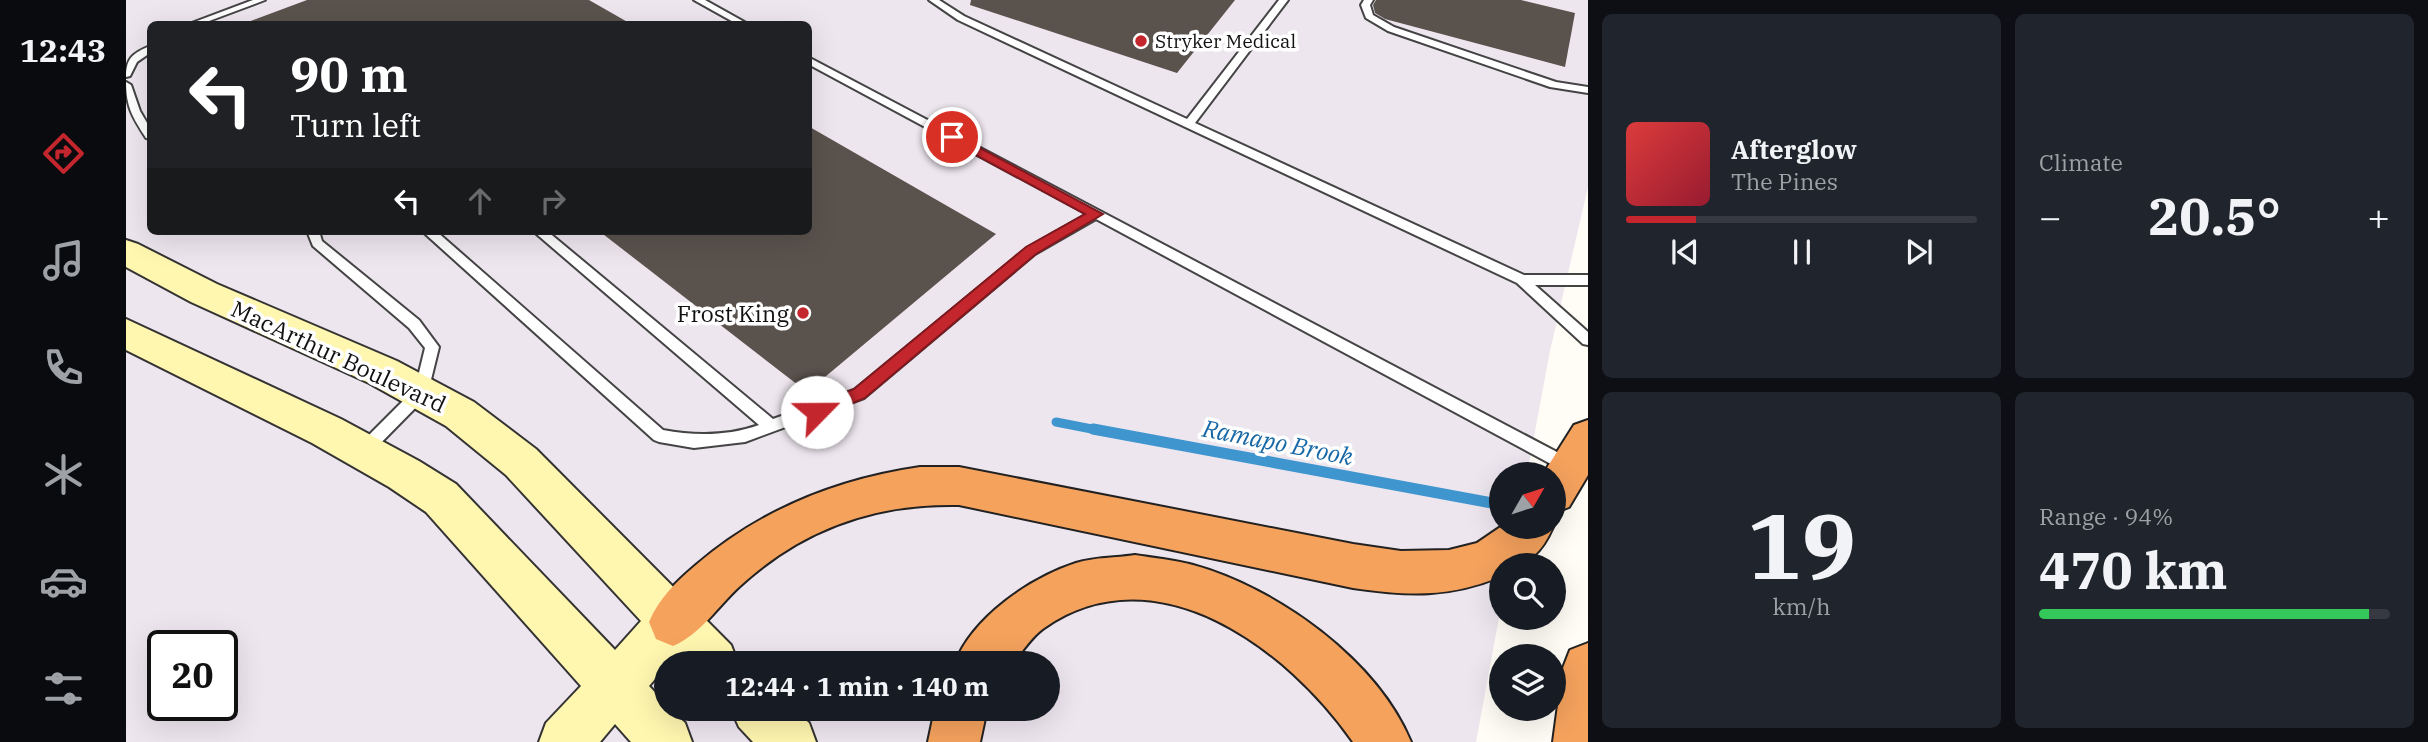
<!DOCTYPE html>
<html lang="en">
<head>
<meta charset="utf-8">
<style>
  body { margin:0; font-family:"IBM Plex Serif",serif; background:#20242c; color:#f1f3f6; height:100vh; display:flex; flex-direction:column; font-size:26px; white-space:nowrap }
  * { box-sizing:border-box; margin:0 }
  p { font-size:23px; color:#9ea1a6 }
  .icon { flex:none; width:38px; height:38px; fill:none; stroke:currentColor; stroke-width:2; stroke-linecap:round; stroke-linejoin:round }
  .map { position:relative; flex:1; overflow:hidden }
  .drawer { display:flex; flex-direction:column; gap:14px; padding:14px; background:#0d0f14; width:840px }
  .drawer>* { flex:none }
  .hud { position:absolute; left:21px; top:21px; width:665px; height:214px; border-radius:10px; box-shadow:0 7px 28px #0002; background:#202124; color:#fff; overflow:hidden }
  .needle { width:46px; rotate:51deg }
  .tools { position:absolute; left:1363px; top:462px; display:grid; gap:14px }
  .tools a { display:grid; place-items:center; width:77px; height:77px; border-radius:50%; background:#171b24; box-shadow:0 7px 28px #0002; font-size:35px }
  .speed { position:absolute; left:21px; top:630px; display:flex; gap:14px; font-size:35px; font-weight:700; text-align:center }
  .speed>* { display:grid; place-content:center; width:91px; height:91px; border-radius:50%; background:#171b24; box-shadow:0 7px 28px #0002; line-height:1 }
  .speed .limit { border:4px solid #111; border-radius:10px; background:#fff; color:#111 }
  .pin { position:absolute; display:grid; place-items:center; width:60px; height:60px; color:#fff; margin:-30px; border:4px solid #fff; border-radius:50%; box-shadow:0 2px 7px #0007 }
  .me { position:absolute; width:77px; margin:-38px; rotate:67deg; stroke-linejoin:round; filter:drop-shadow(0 0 5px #0008) }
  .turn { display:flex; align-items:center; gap:24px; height:147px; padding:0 28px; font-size:32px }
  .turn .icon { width:91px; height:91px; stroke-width:2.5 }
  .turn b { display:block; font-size:49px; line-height:60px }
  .lanes { display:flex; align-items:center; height:66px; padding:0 28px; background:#0003; justify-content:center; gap:35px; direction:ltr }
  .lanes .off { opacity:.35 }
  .big { font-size:52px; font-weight:700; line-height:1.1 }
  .drawer .widget { flex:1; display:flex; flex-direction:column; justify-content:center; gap:10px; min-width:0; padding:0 24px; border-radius:10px; background:#20242c }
  .drawer .dial { align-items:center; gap:0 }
  .dial b { font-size:91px; line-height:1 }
  .song { display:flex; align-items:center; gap:21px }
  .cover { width:84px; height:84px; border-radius:10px; background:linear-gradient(135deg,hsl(0 70% 55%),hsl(350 70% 35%)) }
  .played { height:7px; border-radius:4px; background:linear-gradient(90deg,#c4262e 20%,#363941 20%) }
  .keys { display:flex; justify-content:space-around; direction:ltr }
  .heat { display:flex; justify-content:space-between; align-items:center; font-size:38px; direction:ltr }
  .charge { height:10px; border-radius:5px; background:linear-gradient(90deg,#34c759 94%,#363941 0) }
  .drawer .tiles { flex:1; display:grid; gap:14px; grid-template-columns:repeat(2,1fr) }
  .trip { position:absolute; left:528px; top:651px; width:406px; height:70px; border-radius:35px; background:#171b24; box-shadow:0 7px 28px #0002; font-weight:700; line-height:70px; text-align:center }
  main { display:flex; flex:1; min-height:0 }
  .dock { display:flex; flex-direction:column; width:126px; justify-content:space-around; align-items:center; background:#090b0e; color:#9ea1a6 }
  .dock .icon { width:49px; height:49px }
  .dock .active { color:#c4262e }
  .dock b { font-size:32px; color:#f1f3f6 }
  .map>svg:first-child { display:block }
</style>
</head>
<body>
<main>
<nav class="dock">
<b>12:43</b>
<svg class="icon active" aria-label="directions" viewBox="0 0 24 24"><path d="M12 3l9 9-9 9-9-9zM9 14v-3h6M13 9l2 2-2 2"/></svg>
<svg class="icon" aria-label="music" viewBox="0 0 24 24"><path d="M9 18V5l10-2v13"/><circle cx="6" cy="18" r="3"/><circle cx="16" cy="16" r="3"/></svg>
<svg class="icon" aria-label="phone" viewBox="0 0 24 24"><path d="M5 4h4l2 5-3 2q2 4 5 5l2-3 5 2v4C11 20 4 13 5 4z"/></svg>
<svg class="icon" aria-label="climate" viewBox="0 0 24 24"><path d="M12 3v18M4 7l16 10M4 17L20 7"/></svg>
<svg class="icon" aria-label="car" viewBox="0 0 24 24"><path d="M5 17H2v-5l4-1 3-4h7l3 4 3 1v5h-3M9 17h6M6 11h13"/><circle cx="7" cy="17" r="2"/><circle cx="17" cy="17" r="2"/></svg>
<svg class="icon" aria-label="filters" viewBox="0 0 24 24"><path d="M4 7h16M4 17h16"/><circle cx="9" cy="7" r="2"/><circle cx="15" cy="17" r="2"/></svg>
</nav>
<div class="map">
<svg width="1462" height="742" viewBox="0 0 1462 742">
  <rect width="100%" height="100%" fill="#fffdf5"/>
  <path fill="#eee6ef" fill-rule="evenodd" d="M0,0H1462V187L1424,351L1401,474H1376V527H1391L1383,565H1376L1375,607L1350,742H0ZM24,24H682V231H24ZM37,646H96V705H37ZM541,663H922V709H541Z"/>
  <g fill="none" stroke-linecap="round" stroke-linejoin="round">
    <path stroke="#3f96cf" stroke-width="9" d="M930,422L976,431"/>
    <path stroke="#3f96cf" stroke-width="11" d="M967,429L1366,503"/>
  </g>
  <g fill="#5a524d">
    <path d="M181,0H463L505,24H122V22Z"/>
    <path d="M845,0H1109L1051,73L844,5Z"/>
    <path d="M1250,0H1395L1449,13L1439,67L1259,19L1249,13L1247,5Z"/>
    <path d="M682,126L870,234L681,392L473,231H682Z"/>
  </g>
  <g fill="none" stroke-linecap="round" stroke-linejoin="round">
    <defs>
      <g id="lane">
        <path d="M127,0H139L75,24H63Z"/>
        <path d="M568,0H579L622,24H611Z"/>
        <path d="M803,0H813L838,16L1061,119L1153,0H1162L1069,123L1398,275H1462V285H1409L1462,332V345L1457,344L1391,283L832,20Z"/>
        <path d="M1238,0H1247L1244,5L1247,15L1268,27L1430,82L1462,87V93L1424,87L1262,31L1240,18L1235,5Z"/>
        <path d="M24,46V53L11,62L4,76L0,77C0,58 7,53 24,46Z"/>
        <path d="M682,57L1448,461L1451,466L1448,471L1443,473L1438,471L970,219L909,254L738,398L619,442L568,448L533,442L528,440L296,231H310L537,430C569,436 602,436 633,425L407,231H421L647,419L728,390L901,248L961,214L682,64Z"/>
        <path d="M0,82L5,85L14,111L24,128V139L20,138C7,118 0,107 0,82Z"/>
        <path d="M181,231H193L196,241L293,320L313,347L301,396L243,455L238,456L233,455L230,450L233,445L289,389L299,348L283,328L187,246Z"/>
      </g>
      <g id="secondary">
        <path d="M0,240L12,244L91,284L271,361L348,402L410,449L605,645L612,663H554L548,657L523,686L541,705V709H545L559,723L566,742H505L489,724L474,742H413L420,723L455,686L300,512L263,487L186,443L0,350V319L215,419L293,461L330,484L489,650L515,621L380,475L320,426L243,383L65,302L0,267Z"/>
        <path d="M605,709H667L683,723L690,742H627L613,727Z"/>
      </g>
      <g id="highway">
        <path d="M1462,420V475L1443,507L1428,513V474H1417L1448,425Z"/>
        <path d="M794,467H833L1227,544L1275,551L1323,550L1351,543L1376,526L1427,527C1416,552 1404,565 1376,565V576C1323,598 1283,596 1227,588L833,505C750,503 676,529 614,586C592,606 574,635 547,646L530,639L523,622C533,598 551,581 570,565C634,510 711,479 794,467Z"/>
        <path d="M1009,555C1028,558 1049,560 1067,565C1151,588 1251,660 1285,742H1227C1163,650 1031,549 918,628C906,636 896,652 887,663H829C847,617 904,578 950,563C969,557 990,558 1009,555Z"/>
        <path d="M1462,643V742H1427L1437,668L1444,650Z"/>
        <path d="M809,709H861L854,742H802Z"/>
      </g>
    </defs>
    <use href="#lane" stroke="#444" stroke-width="4"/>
    <use href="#secondary" stroke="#333" stroke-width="4"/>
    <use href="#highway" stroke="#222" stroke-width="4"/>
    <use href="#lane" fill="#fff" fill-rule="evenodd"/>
    <use href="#secondary" fill="#fff6b0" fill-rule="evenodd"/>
    <use href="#highway" fill="#f5a25d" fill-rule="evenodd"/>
  </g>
  <path fill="#c4262e" stroke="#7f191e" stroke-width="2" d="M826,133L977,214L910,254L739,398L691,418L685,416L682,412L685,407L728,389L900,247L959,214L822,140V134Z"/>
  <g fill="#c4262e" stroke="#fff" stroke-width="2.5">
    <circle cx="1015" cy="41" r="7"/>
    <circle cx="677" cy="313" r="7"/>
  </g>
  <g text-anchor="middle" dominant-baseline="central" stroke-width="7" stroke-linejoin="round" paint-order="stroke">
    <g font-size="19" fill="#111" stroke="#fff" text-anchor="start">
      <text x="1029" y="41">Stryker Medical</text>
    </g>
    <g font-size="23" fill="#111" stroke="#fff" text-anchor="end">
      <text x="663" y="313">Frost King</text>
    </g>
    <g font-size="23" fill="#111" stroke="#fff">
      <text transform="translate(213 356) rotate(25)">MacArthur Boulevard</text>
    </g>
    <g font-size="24" font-style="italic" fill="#1768a6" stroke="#fff">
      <text transform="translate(1152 442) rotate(11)">Ramapo Brook</text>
    </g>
  </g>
</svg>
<div class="tools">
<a><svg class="needle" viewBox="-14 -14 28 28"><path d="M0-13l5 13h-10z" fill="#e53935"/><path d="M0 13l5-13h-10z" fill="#9ea1a6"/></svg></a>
<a><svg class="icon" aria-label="search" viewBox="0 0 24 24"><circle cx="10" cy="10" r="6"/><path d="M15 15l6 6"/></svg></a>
<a><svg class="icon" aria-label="layers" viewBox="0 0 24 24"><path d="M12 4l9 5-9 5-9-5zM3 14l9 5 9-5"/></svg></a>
</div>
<div class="speed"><div class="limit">20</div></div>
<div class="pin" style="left:826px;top:137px;background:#d93025"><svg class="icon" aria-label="arrive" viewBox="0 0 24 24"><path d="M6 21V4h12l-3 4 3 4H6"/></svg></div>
<svg class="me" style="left:691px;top:412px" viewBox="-20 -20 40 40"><circle r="19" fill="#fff"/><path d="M0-13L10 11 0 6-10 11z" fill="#c4262e"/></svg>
<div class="trip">12:44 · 1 min · 140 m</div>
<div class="hud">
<div class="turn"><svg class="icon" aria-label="left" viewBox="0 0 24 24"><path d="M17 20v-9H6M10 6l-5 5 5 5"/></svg><div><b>90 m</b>Turn left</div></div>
<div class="lanes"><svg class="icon" aria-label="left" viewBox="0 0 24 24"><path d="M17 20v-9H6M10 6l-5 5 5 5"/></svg><svg class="icon off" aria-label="ahead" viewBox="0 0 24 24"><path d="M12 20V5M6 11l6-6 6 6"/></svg><svg class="icon off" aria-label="right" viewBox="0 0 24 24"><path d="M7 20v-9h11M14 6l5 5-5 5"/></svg></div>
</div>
</div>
<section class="drawer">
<div class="tiles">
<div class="widget">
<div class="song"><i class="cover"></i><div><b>Afterglow</b><p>The Pines</p></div></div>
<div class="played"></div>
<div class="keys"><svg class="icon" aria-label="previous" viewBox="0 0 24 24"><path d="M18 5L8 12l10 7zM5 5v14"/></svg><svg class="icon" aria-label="pause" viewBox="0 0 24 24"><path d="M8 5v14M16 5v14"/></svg><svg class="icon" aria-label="next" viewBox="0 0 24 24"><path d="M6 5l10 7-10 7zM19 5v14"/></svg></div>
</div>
<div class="widget"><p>Climate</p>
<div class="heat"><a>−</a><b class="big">20.5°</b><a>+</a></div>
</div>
<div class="widget dial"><b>19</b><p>km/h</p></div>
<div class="widget"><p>Range · 94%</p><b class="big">470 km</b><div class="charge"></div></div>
</div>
</section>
</main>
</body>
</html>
